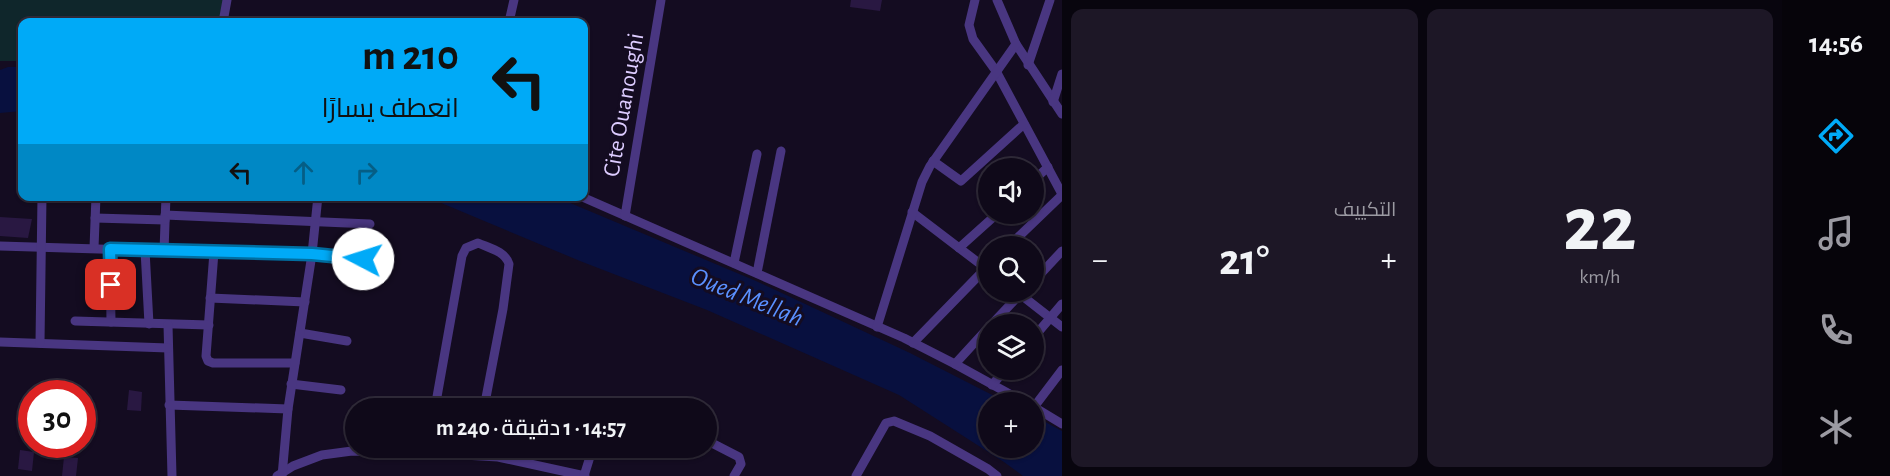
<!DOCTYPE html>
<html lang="ar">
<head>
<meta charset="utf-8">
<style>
  body { margin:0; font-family:"Alegreya Sans",Cairo,sans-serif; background:#1d1726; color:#f1f3f6; direction:rtl; height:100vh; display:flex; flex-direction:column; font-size:22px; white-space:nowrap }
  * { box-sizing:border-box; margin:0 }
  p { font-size:20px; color:#9b9aa2 }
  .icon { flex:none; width:33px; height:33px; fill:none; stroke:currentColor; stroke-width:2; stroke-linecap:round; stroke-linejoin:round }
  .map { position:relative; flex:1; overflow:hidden; direction:ltr }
  .details { display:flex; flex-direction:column; gap:9px; padding:9px; background:#08050e; width:720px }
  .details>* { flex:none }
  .hud { position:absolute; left:18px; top:18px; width:570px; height:183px; border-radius:12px; box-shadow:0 2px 4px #0004,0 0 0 2px #2f2a38; direction:rtl; background:#00aaf7; color:#111; overflow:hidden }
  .buttons { position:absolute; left:978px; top:158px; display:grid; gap:12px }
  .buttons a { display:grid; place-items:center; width:66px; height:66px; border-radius:50%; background:#0f0919; box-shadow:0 2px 4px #0004,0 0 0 2px #2f2a38; font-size:30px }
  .speed { position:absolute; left:18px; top:380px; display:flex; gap:12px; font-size:30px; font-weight:700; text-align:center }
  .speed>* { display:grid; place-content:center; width:78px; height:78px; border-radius:50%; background:#0f0919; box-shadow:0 2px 4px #0004,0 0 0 2px #2f2a38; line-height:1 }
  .speed .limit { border:9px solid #d22; background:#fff; color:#111 }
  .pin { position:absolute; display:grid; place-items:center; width:51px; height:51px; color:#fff; margin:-26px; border-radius:12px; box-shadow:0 3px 9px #0006 }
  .me { position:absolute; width:66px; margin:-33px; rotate:275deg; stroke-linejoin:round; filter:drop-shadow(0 0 4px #0008) }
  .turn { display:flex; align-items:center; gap:21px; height:126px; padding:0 30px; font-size:27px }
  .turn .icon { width:78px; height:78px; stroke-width:2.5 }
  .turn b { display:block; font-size:42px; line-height:51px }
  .lanes { display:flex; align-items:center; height:57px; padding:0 30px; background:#0003; justify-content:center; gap:30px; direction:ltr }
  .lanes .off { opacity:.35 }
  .big { font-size:45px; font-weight:600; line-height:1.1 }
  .details .widget { flex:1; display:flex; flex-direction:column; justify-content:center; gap:9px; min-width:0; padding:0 21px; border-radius:12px; background:#1d1726 }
  .details .dial { align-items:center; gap:0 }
  .dial b { font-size:78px; line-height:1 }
  .heat { display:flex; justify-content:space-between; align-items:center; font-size:33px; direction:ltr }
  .details .tiles { flex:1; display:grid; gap:9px; grid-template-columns:repeat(2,1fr) }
  .trip { position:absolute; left:345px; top:398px; width:372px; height:60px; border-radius:30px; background:#0f0919; box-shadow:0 2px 4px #0004,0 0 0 2px #2f2a38; font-weight:600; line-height:60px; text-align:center; direction:rtl }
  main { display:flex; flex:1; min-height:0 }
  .tab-bar { display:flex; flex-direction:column; width:108px; justify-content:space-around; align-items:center; background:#06040a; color:#9b9aa2 }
  .tab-bar .icon { width:42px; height:42px }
  .tab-bar .on { color:#00aaf7 }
  .tab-bar b { font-size:27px; color:#f1f3f6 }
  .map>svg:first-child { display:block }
</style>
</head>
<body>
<main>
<nav class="tab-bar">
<b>14:56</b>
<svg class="icon on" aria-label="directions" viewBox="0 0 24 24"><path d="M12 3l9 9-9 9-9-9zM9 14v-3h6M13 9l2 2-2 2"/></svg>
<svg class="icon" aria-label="music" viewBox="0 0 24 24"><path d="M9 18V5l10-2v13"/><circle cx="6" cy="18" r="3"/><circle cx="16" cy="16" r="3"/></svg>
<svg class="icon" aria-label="phone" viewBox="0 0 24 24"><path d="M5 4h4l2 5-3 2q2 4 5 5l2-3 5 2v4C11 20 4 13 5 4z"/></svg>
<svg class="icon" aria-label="climate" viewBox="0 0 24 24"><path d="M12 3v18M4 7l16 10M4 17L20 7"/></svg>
</nav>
<section class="details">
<div class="tiles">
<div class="widget dial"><b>22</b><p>km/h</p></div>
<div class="widget"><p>التكييف</p>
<div class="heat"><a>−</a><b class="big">21°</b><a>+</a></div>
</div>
</div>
</section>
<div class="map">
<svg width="1062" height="476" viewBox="0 0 1062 476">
  <rect width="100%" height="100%" fill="#140c21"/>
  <path fill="#0f262b" d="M0,0H227L223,22H22V61H0Z"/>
  <g fill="#08103f">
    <path d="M8,67H22V111L0,113V70Z"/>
    <path d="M427,197H556L756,281L910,353L1006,402H988V447H1034V416L1062,431V476H1023L1004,462L899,395L707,310L580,261Z"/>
  </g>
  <g fill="#291842">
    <path d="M851,0H882L880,11L850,7Z"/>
    <path d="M0,217L32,219L28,238L0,236Z"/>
    <path d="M129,390L142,392L141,411L127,410Z"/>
    <path d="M20,450L34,452L32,471L18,469Z"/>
    <path d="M64,457L78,458L76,476H62Z"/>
  </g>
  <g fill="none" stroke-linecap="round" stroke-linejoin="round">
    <g stroke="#493681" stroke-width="9">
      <path d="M975,0L969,25L973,39L996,71L1062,194"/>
      <path d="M997,0L1016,44L1062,114"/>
      <path d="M223,22L227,0"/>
      <path d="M509,22L514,0"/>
      <path d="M1028,65L1050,0"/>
      <path d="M1053,102L1062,74"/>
      <path d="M933,161L961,181L1024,124"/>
      <path d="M1034,180L1048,167"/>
      <path d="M166,196L164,251L312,254L363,259"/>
      <path d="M580,196L904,338L955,364L1024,402"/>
      <path d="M912,212L988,270"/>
      <path d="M165,215L370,224"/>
      <path d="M625,216L661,0"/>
      <path d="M95,218L165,220"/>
      <path d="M0,246L164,251"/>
      <path d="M1009,246L1062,195"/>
      <path d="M94,248L96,196"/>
      <path d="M959,248L998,213"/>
      <path d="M110,249L111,322"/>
      <path d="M145,250L149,324"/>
      <path d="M214,252L206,356L208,361L213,363H295"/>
      <path d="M734,263L757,154"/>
      <path d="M757,273L781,151"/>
      <path d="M1034,281L1062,251"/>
      <path d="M1016,291L1062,327"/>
      <path d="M210,298L305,302"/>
      <path d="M75,321L209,325"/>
      <path d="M992,324L1023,291"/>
      <path d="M168,325L172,476"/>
      <path d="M877,327L922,182L930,166L1016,44"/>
      <path d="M300,333L347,341"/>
      <path d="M1034,337L1062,304"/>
      <path d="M0,342L168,348"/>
      <path d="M40,343L42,196"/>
      <path d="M913,343L988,266"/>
      <path d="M955,364L988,328"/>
      <path d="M291,384L341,390"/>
      <path d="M992,385L1006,369"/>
      <path d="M169,405L288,409"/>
      <path d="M1034,407L1062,370"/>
      <path d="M1034,407L1062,424"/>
      <path d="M435,408L462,256L466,248L478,243C489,248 505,251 509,264L503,309L484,408"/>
      <path d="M706,440L739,457L741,464L734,476"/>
      <path d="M641,447L648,450"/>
      <path d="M479,448V447"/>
      <path d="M277,476L293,466L322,455L352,451L429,453L498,457L585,476"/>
      <path d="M282,476L288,409L312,254L318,196"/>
      <path d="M584,476L593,447"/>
      <path d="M856,476L886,423L894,421L930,436L988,469L997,476"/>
    </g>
  </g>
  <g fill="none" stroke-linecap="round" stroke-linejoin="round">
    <defs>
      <path id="route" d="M111,285L110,249L312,254L363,259"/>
    </defs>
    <use href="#route" stroke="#006ea1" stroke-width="15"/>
    <use href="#route" stroke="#00aaf7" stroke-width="10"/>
  </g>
  <g text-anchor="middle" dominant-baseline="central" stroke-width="6" stroke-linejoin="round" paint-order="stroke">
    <g font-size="24" fill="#dcf" stroke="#140c21">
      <text transform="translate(624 105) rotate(-80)">Cite Ouanoughi</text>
    </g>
    <g font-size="26" font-style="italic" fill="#5a90ff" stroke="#140c21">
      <text transform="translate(747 297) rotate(22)">Oued Mellah</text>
    </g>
  </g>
</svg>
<div class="buttons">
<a><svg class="icon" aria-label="sound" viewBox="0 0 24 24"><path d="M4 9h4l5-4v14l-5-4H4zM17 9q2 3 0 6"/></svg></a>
<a><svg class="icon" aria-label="search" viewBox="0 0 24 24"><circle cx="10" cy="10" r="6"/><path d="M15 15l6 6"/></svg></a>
<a><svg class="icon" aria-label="layers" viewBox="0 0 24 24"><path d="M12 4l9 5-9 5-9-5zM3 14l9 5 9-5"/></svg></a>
<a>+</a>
</div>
<div class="speed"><div class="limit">30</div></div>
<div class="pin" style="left:111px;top:285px;background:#d93025"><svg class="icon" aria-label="arrive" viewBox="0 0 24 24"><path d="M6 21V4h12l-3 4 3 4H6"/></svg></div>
<svg class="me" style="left:363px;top:259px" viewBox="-20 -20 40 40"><circle r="19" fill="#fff"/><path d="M0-13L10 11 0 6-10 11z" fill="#00aaf7"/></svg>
<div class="trip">14:57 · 1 دقيقة · 240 m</div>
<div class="hud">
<div class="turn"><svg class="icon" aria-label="left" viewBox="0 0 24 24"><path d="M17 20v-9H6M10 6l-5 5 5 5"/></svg><div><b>210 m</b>انعطف يسارًا</div></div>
<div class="lanes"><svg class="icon" aria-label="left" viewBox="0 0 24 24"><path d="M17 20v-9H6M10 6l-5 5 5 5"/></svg><svg class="icon off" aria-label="ahead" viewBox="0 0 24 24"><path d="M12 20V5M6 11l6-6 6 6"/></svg><svg class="icon off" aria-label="right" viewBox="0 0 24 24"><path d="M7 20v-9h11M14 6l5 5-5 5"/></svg></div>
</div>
</div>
</main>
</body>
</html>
